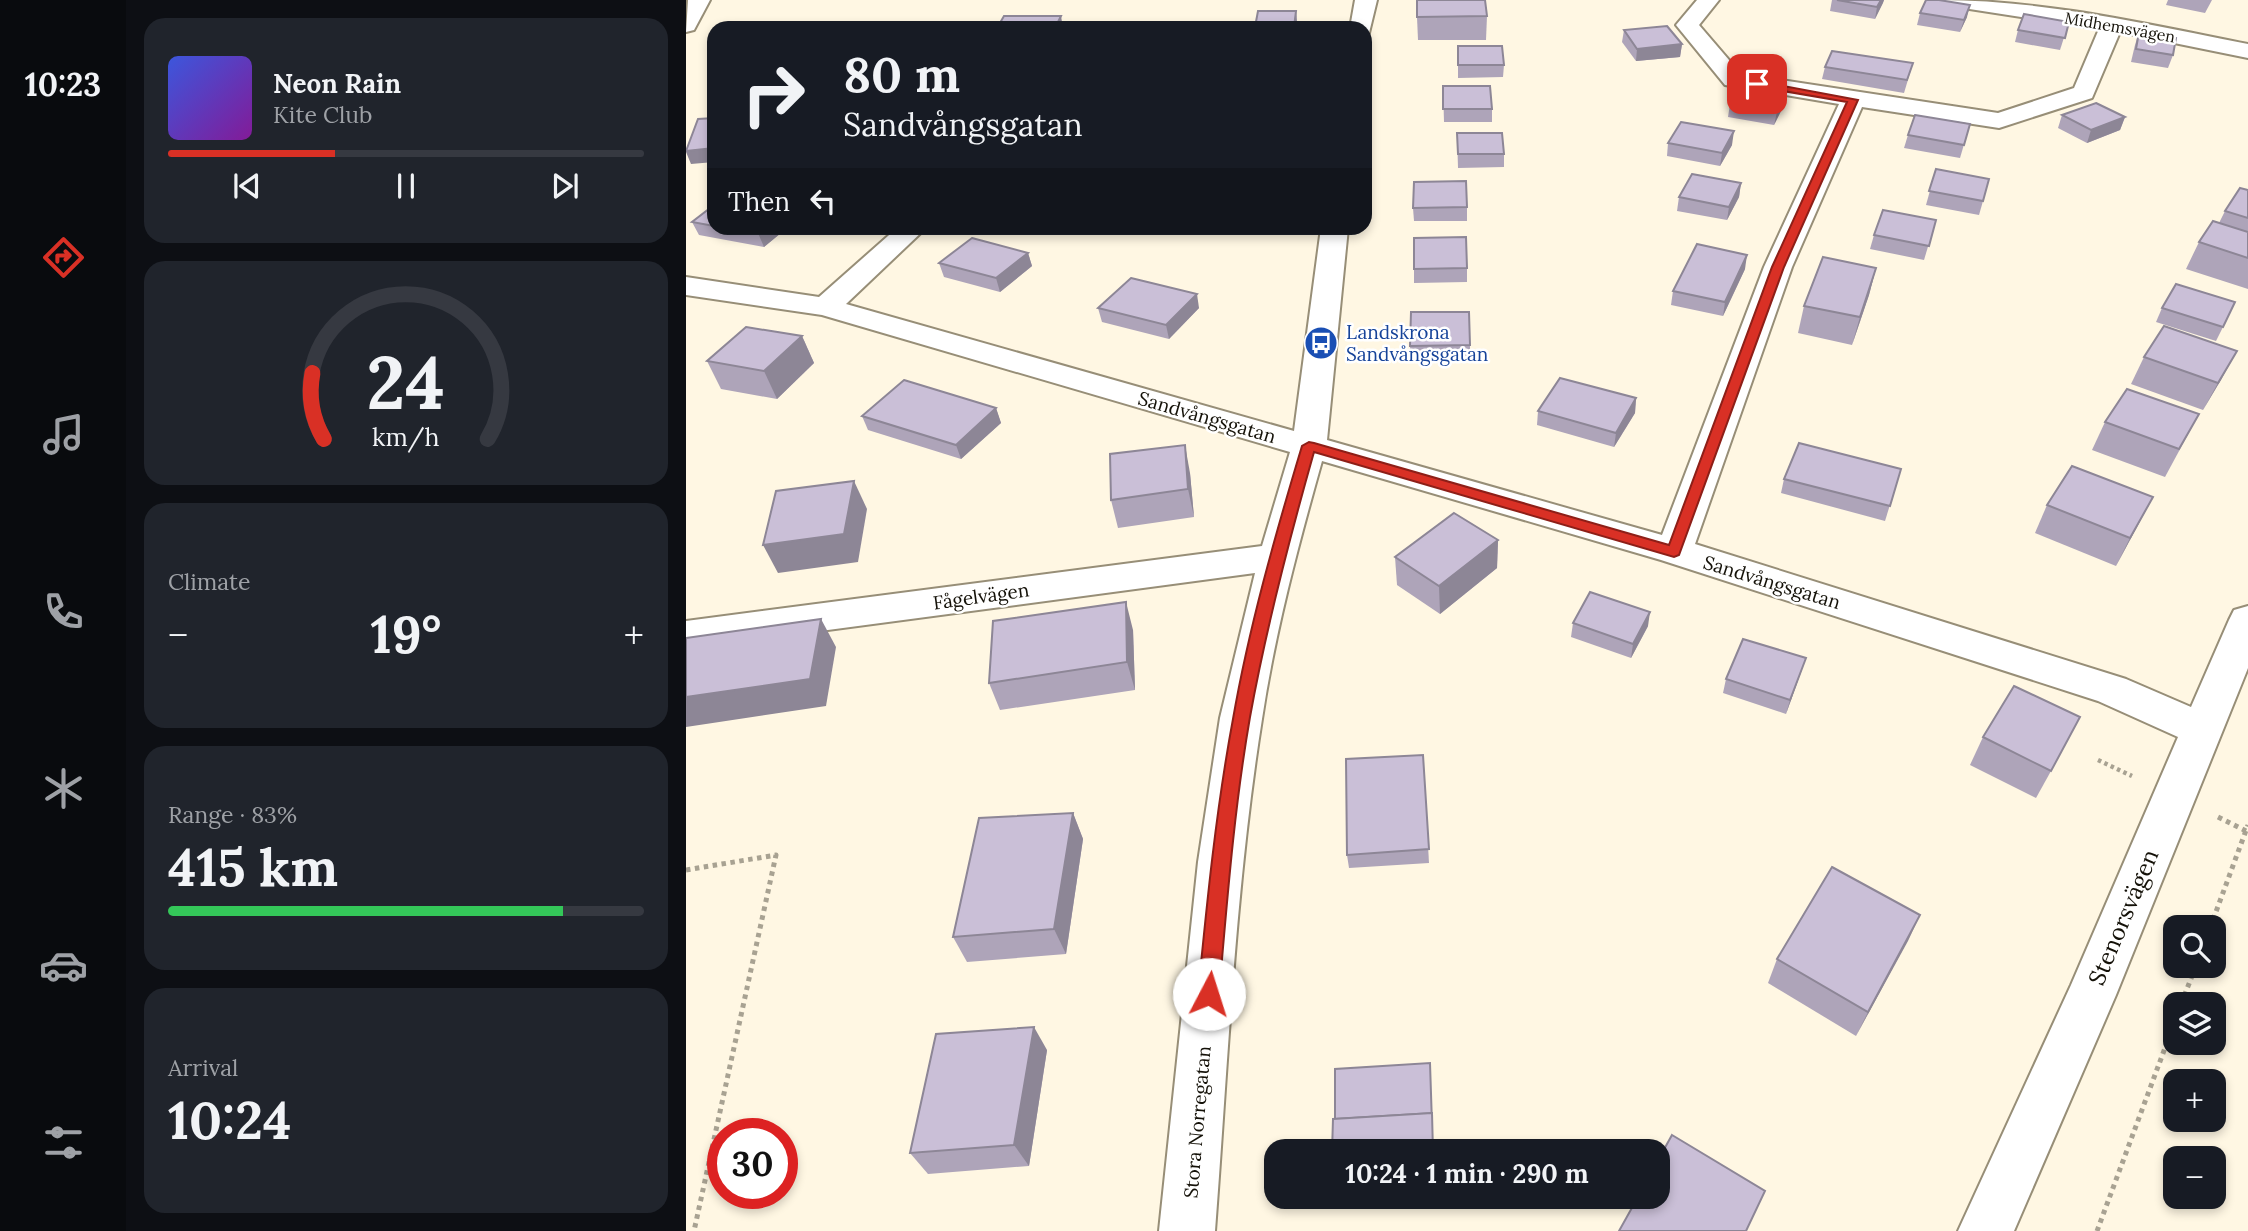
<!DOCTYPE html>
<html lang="en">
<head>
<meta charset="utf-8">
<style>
  body { margin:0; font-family:Lora,serif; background:#20242c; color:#f1f3f6; height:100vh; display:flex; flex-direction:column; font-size:26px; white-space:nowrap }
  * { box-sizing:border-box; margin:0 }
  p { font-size:23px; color:#9ea1a6 }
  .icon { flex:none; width:38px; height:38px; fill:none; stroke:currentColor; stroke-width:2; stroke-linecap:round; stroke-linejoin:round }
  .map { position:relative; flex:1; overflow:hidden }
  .details { display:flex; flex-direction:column; gap:18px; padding:18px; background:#0d0f14; width:560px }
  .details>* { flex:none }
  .banner { position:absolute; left:21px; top:21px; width:665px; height:214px; border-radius:21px; box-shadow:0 4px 10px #0003; background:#171b24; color:#f1f3f6; overflow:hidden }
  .buttons { position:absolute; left:1477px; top:915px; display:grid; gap:14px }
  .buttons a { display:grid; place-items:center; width:63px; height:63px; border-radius:14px; background:#171b24; box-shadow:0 4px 10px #0003; font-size:35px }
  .speed { position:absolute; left:21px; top:1118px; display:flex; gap:14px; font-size:35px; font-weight:700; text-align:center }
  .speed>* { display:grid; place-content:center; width:91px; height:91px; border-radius:50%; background:#171b24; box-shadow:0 4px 10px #0003; line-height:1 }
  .speed .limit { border:10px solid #d22; background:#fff; color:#111 }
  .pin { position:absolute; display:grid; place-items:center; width:60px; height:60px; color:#fff; margin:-30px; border-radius:14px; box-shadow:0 4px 10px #0006 }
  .me { position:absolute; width:77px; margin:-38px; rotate:5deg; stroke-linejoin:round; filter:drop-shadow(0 0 5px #0008) }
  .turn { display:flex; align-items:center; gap:24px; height:147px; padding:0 21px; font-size:32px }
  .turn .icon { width:91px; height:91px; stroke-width:2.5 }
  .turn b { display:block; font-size:49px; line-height:60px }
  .then { display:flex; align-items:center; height:66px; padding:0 21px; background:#0003; gap:14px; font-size:26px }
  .big { font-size:52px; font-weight:700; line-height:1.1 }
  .details .widget { flex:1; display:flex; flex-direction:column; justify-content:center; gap:10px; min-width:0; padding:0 24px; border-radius:21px; background:#20242c }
  .details .dial { align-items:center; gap:0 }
  .dial svg { height:182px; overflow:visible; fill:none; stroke:#363941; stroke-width:7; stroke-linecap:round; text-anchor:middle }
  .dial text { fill:#f1f3f6; stroke:none }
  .song { display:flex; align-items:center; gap:21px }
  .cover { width:84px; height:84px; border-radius:10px; background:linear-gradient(135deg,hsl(230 70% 55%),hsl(290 70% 35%)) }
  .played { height:7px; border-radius:4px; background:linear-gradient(90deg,#d93025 35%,#363941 35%) }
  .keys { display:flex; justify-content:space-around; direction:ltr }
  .heat { display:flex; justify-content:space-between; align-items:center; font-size:38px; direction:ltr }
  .charge { height:10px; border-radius:5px; background:linear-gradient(90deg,#34c759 83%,#363941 0) }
  .trip { position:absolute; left:578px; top:1139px; width:406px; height:70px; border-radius:21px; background:#171b24; box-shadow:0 4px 10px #0003; font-weight:700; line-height:70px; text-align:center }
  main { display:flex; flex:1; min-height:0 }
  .dock { display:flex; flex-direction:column; width:126px; justify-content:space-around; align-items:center; background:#090b0e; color:#9ea1a6 }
  .dock .icon { width:49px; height:49px }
  .dock .current { color:#d93025 }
  .dock b { font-size:32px; color:#f1f3f6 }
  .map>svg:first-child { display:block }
</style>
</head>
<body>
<main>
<nav class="dock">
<b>10:23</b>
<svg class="icon current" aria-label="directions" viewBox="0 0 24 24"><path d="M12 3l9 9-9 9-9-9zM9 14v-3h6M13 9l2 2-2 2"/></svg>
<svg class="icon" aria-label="music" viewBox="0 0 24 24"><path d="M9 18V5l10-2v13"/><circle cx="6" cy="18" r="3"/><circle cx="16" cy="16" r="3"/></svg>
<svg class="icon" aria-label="phone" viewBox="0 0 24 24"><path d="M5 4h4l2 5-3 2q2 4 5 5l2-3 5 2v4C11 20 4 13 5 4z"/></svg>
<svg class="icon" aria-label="climate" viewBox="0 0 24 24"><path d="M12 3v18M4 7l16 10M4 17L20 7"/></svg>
<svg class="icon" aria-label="car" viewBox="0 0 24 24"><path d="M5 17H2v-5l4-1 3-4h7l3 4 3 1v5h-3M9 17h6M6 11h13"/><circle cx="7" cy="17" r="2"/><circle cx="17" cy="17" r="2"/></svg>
<svg class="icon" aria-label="filters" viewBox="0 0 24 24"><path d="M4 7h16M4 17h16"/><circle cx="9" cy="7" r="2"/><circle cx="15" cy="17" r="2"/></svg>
</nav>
<section class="details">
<div class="widget">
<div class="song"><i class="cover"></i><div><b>Neon Rain</b><p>Kite Club</p></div></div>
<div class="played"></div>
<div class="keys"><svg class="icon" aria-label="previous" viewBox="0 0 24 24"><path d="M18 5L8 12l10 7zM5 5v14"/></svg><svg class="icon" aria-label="pause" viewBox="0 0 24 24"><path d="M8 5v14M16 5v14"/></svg><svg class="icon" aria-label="next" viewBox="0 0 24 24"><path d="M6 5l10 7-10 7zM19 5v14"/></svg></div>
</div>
<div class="widget dial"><svg viewBox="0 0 100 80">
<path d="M14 69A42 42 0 1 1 86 69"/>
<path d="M14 69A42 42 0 0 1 9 40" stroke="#d93025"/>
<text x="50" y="56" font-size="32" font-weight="700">24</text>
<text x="50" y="72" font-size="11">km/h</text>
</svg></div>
<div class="widget"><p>Climate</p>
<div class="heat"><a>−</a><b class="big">19°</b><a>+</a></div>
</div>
<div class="widget"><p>Range · 83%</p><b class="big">415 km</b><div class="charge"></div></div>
<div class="widget"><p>Arrival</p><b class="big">10:24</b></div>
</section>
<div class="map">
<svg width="1562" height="1231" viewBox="0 0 1562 1231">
  <rect width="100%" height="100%" fill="#fff7e3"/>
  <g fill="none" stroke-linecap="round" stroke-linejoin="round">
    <defs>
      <g id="street">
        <path d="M2,0H24L8,30L0,32Z"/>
        <path d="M669,0H691L683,33L679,34V28H664Z"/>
        <path d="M1011,0H1033L1013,25L1055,74L1312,113L1388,88L1413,29L1264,6L1256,5L1253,0C1358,0 1460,24 1562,44V58L1434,32L1406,98L1313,128L1176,107L1106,267L1009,544L1440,679L1505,707L1543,620L1548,610L1562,606V668L1430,995L1328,1231H1272L1385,985L1492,737L1412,701L975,560L636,461C612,546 589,632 576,719C549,888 542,1061 529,1231H473L512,862L534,718L569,573L0,649V621L576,546L604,452L136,315L0,295V277L133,297L211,228H240L160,304L608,431L635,228H662L641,440L976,535L1078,267L1153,104L1039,85L990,25Z"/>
      </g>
    </defs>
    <use href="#street" stroke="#978e77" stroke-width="4"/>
    <path stroke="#a8a292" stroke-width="4.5" stroke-dasharray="3.5 3.5" stroke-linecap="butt" d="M1412,760L1446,776"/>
    <g stroke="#a8a292" stroke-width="5" stroke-dasharray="4.5 4.5" stroke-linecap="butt">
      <path d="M1532,817L1560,831"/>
      <path d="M0,870L90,855L8,1231"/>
      <path d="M1524,928L1562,825"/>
      <path d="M1495,1004L1510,966"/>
      <path d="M1411,1231L1489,1021"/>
    </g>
    <use href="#street" fill="#fff" fill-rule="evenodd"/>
  </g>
  <g fill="#aea4b9">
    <path d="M1146,0H1198L1189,19L1144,11Z"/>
    <path d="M1482,0H1526L1519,13L1480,5Z"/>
    <path d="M610,11L611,23V28H569V27Z"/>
    <path d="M1234,13L1281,17L1274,32L1231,25Z"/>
    <path d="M801,16L800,40H732L731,17Z"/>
    <path d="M1383,22L1374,50L1329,42L1332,30Z"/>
    <path d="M938,30L996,44L994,57L950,61L936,42Z"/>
    <path d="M1453,32L1487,55L1482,68L1445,62L1449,45Z"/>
    <path d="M772,46L818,65L817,77L772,78Z"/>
    <path d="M1227,63L1218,93L1136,79L1139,67Z"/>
    <path d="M757,86L806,109V122H758Z"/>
    <path d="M1100,93L1098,105L1088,125L1042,117L1044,104Z"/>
    <path d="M1376,115L1439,117L1434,130L1401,143L1372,128Z"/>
    <path d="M1284,124L1274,158L1218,148L1222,135Z"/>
    <path d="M771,133L818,154V167L772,168Z"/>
    <path d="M982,143L1046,145L1034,166L981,156Z"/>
    <path d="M1250,169L1297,201L1293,215L1240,205Z"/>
    <path d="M1055,183L1053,197L1041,220L991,211L993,197Z"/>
    <path d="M1562,190V289L1500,269L1513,242L1533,223L1539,211Z"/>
    <path d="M28,205V228H101L78,247L13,235L6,222Z"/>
    <path d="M781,207V221H728L727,208Z"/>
    <path d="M1250,220L1238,260L1184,249L1188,235Z"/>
    <path d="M342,253L346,266L314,292L258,277L253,263Z"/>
    <path d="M781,268V282L728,283V269Z"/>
    <path d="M1190,268L1183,295L1166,345L1112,333L1118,306Z"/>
    <path d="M1059,269L1037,316L985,305L987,291Z"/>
    <path d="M412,308H513L483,339L416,322Z"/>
    <path d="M1476,308L1537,327L1530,341L1470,322Z"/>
    <path d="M116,336L128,363L91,399L35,389L21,361Z"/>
    <path d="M784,345V359L725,360L724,346Z"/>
    <path d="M1458,357L1536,378L1517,410L1445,384Z"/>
    <path d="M950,398L949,413L928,447L851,425L852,411Z"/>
    <path d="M310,408L315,423L275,459L182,430L176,416Z"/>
    <path d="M1513,414L1479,477L1406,450L1419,422Z"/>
    <path d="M1215,469L1199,521L1095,493L1098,479Z"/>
    <path d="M504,473L508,517L432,528L425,500Z"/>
    <path d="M1467,497L1430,566L1349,533L1361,505Z"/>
    <path d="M812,540L811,568L754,614L711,585L709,557Z"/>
    <path d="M887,623L962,626L945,658L885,637Z"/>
    <path d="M447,630L449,690L314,710L303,683Z"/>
    <path d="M1120,658L1100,714L1037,693L1040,679Z"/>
    <path d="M1297,737L1365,771L1350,798L1284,765Z"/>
    <path d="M737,755L743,863L663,868L661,855Z"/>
    <path d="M387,813L397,839L380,954L281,962L267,937Z"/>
    <path d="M1234,915L1170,1036L1082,983L1091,959Z"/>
    <path d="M361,1050L343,1166L242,1174L224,1153Z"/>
    <path d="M648,1197H750V1198L650,1205Z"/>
  </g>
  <g fill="#8d8696">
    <path d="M1195,0H1198L1197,3L1189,19L1191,7Z"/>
    <path d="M1284,5L1281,17L1274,32L1278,20Z"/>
    <path d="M610,11L611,23V28H608Z"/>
    <path d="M375,16L377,28H369Z"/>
    <path d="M996,44L994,57L950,61L951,49Z"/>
    <path d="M1100,93L1098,105L1088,125L1091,112Z"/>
    <path d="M1439,117L1434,130L1401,143L1405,130Z"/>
    <path d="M1048,131L1046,145L1034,166L1036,153Z"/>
    <path d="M28,148V162L5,164L0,152V151Z"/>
    <path d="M1055,183L1053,197L1041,220L1043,207Z"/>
    <path d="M79,228H101L78,247L72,233Z"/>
    <path d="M342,253L346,266L314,292L310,278Z"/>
    <path d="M1061,255L1059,269L1037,316L1039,302Z"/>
    <path d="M1190,268L1183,295L1166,345L1174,317Z"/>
    <path d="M511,294L513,308L483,339L480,325Z"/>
    <path d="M116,336L128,363L91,399L78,371Z"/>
    <path d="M1551,351L1536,378L1517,410L1532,383Z"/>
    <path d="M950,398L949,413L928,447L930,433Z"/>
    <path d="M310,408L315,423L275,459L270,445Z"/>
    <path d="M499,445L504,473L508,517L502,489Z"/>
    <path d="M168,481L181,509L172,562L92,573L77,545Z"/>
    <path d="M1467,497L1452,525L1430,566L1444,538Z"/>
    <path d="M812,540L811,568L754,614L753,586Z"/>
    <path d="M440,602L447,630L449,690L441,662Z"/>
    <path d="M964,612L962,626L945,658L947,644Z"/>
    <path d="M135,619L150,647L140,706L0,727V697Z"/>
    <path d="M1120,658L1100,714L1104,700Z"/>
    <path d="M387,813L397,839L380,954L368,929Z"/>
    <path d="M1234,915L1222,941L1170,1036L1182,1012Z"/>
    <path d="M348,1027L361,1050L343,1166L328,1145Z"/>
  </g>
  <g fill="#cabfd7" stroke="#8d8696" stroke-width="2">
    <path d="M731,0H799L801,16L731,17Z"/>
    <path d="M1151,0H1195L1191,7Z"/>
    <path d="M1240,0H1253L1284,5L1278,20L1234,13Z"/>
    <path d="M572,11H610L608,27H569Z"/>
    <path d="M1338,14L1383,22L1379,38L1332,30Z"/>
    <path d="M318,16H375L369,28H311Z"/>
    <path d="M981,26L996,44L951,49L938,30Z"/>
    <path d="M1453,32L1490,38L1487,55L1450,49Z"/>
    <path d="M772,46H816L818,65H772Z"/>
    <path d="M1146,51L1227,63L1221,80L1139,67Z"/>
    <path d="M1055,85L1100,93L1091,112L1044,104Z"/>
    <path d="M757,86H804L806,109H757Z"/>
    <path d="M1410,103L1439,117L1405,130L1376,115Z"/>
    <path d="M1229,115L1284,124L1278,145L1222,135Z"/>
    <path d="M28,118V148L0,151L12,119Z"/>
    <path d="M995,122L1048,131L1036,153L982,143Z"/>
    <path d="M771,133H816L818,154H772Z"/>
    <path d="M1250,169L1303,179L1297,201L1243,191Z"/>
    <path d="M1006,174L1055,183L1043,207L993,197Z"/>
    <path d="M780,181L781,207L727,208L728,182Z"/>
    <path d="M1554,188L1562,190V218L1539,211Z"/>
    <path d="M28,205V226L6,222Z"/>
    <path d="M1197,210L1250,220L1243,246L1188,235Z"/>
    <path d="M1527,221L1562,232V258L1513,242Z"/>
    <path d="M40,228H79L72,233Z"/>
    <path d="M780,237L781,268L728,269V238Z"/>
    <path d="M286,238L342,253L310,278L253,263Z"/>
    <path d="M1011,244L1061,255L1039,302L987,291Z"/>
    <path d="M1137,257L1190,268L1174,317L1118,306Z"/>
    <path d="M445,278L511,294L480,325L412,308Z"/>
    <path d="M1490,284L1549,302L1537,327L1476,308Z"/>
    <path d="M725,312H783L784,345L724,346Z"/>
    <path d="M1478,326L1551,351L1532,383L1458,357Z"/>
    <path d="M60,327L116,336L78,371L21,361Z"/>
    <path d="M874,378L950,398L930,433L852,411Z"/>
    <path d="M218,380L310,408L270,445L176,416Z"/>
    <path d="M1441,389L1513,414L1493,449L1419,422Z"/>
    <path d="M1113,443L1215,469L1204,506L1098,479Z"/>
    <path d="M499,445L502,489L425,500L424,454Z"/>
    <path d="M1386,466L1467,497L1444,538L1361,505Z"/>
    <path d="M168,481L158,534L77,545L90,491Z"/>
    <path d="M768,513L812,540L753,586L709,557Z"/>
    <path d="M904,592L964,612L947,644L887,623Z"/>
    <path d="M440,602L441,662L303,683L307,621Z"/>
    <path d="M135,619L124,679L0,697V638Z"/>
    <path d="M1057,639L1120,658L1104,700L1040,679Z"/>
    <path d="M1328,686L1394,717L1365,771L1297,737Z"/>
    <path d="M737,755L743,849L661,855L660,759Z"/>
    <path d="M387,813L368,929L267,937L293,818Z"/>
    <path d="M1146,867L1234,915L1182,1012L1091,959Z"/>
    <path d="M348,1027L328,1145L224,1153L250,1034Z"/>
    <path d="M744,1063L746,1124V1113L649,1119V1069Z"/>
    <path d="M746,1113L747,1152H646L647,1119Z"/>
    <path d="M986,1135L1079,1191L1060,1231H933L952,1197H971V1162Z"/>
  </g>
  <path fill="#d93025" stroke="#8d1f18" stroke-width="2" d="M1071,81L1172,100L1098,267L993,555L988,557L628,452C603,540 580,628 564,717C548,809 541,902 533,994L530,1001L523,1003L515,1001L512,994C521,902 530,810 547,719C563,627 589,536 616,446L623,442L628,443L983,545L1086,267L1161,102L1068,86V82Z"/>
  <defs>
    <symbol id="bus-disc" viewBox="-11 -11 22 22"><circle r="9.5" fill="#1a4fb4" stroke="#fff"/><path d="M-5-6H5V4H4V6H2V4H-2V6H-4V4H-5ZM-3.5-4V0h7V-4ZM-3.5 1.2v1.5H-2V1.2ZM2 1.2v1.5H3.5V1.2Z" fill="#fff"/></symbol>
  </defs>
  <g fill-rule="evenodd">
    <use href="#bus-disc" x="616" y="324" width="38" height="38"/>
  </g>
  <g text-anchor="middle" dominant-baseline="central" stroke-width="5" stroke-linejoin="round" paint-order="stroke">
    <g font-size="16" fill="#141108" stroke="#fff">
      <text transform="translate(1434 27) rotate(10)">Midhemsvägen</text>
    </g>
    <g font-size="19" fill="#164399" stroke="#fff" text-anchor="start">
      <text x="660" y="332">Landskrona<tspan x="660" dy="22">Sandvångsgatan</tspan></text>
    </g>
    <g font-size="19" fill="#141108" stroke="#fff">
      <text transform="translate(521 417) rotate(16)">Sandvångsgatan</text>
      <text transform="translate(1086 582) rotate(17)">Sandvångsgatan</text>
      <text transform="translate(295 596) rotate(-8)">Fågelvägen</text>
      <text transform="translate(511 1122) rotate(-85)">Stora Norregatan</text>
    </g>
    <g font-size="23" fill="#141108" stroke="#fff">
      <text transform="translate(1437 917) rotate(-67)">Stenorsvägen</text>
    </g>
  </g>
</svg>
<div class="buttons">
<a><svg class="icon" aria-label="search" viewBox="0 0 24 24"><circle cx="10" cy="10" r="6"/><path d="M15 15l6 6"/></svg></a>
<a><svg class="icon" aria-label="layers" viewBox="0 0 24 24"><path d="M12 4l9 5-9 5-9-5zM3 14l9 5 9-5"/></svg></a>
<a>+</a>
<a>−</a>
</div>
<div class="speed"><div class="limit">30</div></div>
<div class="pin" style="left:1071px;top:84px;background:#d93025"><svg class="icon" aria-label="arrive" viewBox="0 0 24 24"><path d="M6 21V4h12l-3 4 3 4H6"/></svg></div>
<svg class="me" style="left:523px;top:994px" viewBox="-20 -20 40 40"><circle r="19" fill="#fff"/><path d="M0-13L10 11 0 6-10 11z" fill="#d93025"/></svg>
<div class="trip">10:24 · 1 min · 290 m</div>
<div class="banner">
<div class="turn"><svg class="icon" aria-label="right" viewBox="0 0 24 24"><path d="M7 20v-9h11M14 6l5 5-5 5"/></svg><div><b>80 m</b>Sandvångsgatan</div></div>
<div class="then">Then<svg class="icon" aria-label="left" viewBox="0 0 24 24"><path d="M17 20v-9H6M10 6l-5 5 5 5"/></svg></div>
</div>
</div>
</main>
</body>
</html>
